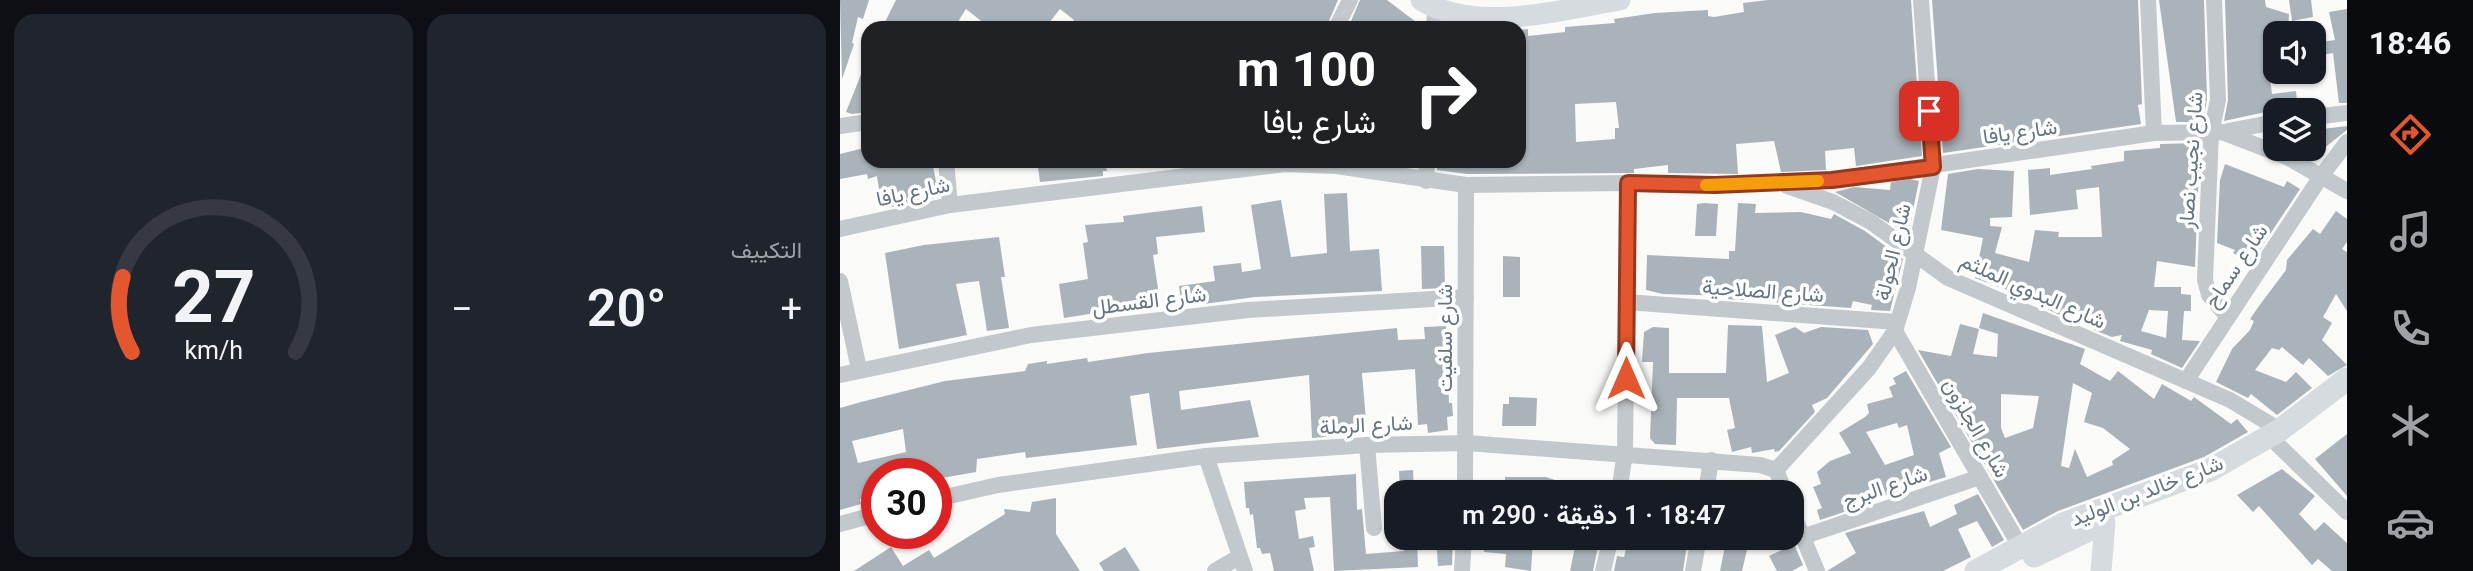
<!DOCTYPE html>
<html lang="ar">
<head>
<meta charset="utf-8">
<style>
  body { margin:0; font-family:Roboto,Vazirmatn,sans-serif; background:#20242c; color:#f1f3f6; direction:rtl; height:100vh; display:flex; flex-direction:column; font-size:26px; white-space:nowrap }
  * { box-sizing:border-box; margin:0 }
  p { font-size:23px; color:#9ea1a6 }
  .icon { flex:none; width:38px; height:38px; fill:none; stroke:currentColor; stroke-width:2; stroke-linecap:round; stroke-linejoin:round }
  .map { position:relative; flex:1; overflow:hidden; direction:ltr }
  .sheet { display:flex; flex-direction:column; gap:14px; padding:14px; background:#0d0f14; width:840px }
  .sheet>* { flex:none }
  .hud { position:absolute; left:21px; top:21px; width:665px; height:147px; border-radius:21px; box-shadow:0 2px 5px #0004; direction:rtl; background:#202124; color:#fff; overflow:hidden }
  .controls { position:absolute; left:1423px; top:21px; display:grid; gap:14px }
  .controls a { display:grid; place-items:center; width:63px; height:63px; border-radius:14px; background:#171b24; box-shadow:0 2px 5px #0004; font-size:35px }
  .speed { position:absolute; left:21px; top:458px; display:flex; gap:14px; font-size:35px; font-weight:700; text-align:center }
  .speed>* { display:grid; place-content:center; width:91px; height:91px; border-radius:50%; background:#171b24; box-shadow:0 2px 5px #0004; line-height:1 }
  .speed .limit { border:10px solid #d22; background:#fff; color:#111 }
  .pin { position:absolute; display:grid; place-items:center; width:60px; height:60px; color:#fff; margin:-30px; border-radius:14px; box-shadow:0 4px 10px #0006 }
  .me { position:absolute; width:77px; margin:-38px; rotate:0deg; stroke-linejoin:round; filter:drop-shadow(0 0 5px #0008) }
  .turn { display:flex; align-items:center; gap:24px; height:147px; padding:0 35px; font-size:32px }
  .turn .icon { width:91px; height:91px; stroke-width:2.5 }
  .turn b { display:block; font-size:49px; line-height:60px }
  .big { font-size:52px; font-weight:600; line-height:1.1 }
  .sheet .card { flex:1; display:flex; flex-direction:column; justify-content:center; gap:10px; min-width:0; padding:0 24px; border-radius:21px; background:#20242c }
  .sheet .dial { align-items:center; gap:0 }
  .dial svg { height:182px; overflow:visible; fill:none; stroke:#363941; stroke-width:7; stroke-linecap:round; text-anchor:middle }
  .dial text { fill:#f1f3f6; stroke:none }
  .heat { display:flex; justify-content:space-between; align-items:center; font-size:38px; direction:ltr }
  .sheet .tiles { flex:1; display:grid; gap:14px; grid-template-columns:repeat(2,1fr) }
  .trip { position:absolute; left:544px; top:480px; width:420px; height:70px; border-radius:21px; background:#171b24; box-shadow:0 2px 5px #0004; font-weight:600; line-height:70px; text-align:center; direction:rtl }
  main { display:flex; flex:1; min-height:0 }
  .menu { display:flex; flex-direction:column; width:126px; justify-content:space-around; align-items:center; background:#090b0e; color:#9ea1a6 }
  .menu .icon { width:49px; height:49px }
  .menu .active { color:#e4572e }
  .menu b { font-size:32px; color:#f1f3f6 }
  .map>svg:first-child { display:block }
</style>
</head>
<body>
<main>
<nav class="menu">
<b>18:46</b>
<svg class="icon active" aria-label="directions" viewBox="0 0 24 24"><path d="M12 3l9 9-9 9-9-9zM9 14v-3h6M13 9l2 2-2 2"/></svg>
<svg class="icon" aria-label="music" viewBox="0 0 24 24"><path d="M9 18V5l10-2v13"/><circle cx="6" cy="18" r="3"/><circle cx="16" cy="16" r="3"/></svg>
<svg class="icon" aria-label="phone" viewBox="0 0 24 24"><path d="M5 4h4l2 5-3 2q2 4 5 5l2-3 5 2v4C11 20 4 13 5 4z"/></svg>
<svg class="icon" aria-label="climate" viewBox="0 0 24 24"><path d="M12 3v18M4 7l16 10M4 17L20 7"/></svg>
<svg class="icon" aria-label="car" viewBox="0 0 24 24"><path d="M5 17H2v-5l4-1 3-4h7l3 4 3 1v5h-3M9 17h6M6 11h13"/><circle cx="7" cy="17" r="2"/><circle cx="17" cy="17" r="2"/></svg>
</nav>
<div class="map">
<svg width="1507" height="571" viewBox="0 0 1507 571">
  <rect width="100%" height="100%" fill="#fafaf8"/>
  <g fill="#aab3b9" fill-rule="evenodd">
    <path d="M0,0H29L23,19L18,17L12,43L14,44L2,79Z"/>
    <path d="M56,0H498L486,28H230L234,20L220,9L205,28H150L126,9L114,28H42Z"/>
    <path d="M520,0H547L584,28H508Z"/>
    <path d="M928,0H1071L1082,156L1016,166L1014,148L985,151L986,170L941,172L934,141L896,144L898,174L828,173V165L794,169V173L627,174L597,170V161H679V30L688,29V36L725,32V27L775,23L774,19L815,13L868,10V16L874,17L904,12L903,3ZM776,102L779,128H775V139L736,142L735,104Z"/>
    <path d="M1092,0H1298L1302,104L1298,105L1301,124L1103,153Z"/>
    <path d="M1319,0H1364L1367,99L1363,122H1336Z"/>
    <path d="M1385,0H1425L1426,7L1449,14L1448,32L1428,33L1432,61H1429V70L1432,94L1456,91L1458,110H1435L1384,121L1388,100Z"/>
    <path d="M1449,0H1471L1473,17L1452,21Z"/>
    <path d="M1507,9V103H1499L1493,53L1474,56V43L1495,40L1489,12Z"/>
    <path d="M28,57V112L12,114L6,112Z"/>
    <path d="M1507,126V130L1474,156V130Z"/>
    <path d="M1360,143L1355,267L1317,261L1314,287H1341V294L1351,295V311H1344L1342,340L1360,341L1342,368L1311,354L1312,350L1280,341L1282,335L1272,337L1254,330L1256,315L1227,311L1226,318L1205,308L1206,300L1183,296L1135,278L1143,238L1101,230L1108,174L1138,169L1174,171L1172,217L1150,218V226L1162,227L1155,253L1189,262L1195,230L1219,232L1218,237H1262L1259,187L1236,190L1238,209L1190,215L1188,170L1210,168V175L1252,169L1251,166L1284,161V151L1320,148V144ZM1309,310L1328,311L1326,338L1301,331Z"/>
    <path d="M28,147V161H92L99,197L42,209L37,176L28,179L27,174L0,179V154Z"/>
    <path d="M197,161H265L267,171H263V176L200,182Z"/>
    <path d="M1385,164L1444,187L1447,181L1460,189L1411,263L1393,253L1395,250L1377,243L1380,180Z"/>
    <path d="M1070,179L1079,181L1068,234L995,192L1014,187L1050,190L1051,182Z"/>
    <path d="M507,193L510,251L539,249L542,291L415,297L342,307L339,286L375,281L373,266L401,263L402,272L421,269L411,205L441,200L451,257L487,253L484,194Z"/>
    <path d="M864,203L878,204L876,236H855L857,204Z"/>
    <path d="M898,203L916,204L915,213L961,212L991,219L994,214L1025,231L1063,259L1050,311L1031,310L1032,305L1013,301L1011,308L941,303L922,300L920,297V300H897L888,299V296L823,294L806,290L807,255L889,259V251H895Z"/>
    <path d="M362,206L365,232L316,237L318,254L313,255L321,309L295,312L294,307L224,318L219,284L248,279L243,243L248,242L245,225L284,222L283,216Z"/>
    <path d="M1496,211L1507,219V242L1502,249L1507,252V311L1496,294L1483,317L1492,323L1482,340L1507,365L1488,376L1469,358L1463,365L1442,347L1439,350L1432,348L1415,370L1446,382L1456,372L1472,388L1437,415L1411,394L1408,398L1376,382L1392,349L1410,330L1414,321L1410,319L1419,306L1446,270L1447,260L1473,229L1480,234Z"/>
    <path d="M159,237L165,277H161L169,328L147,331L139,281L116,284L127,335L59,349L45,253L84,245Z"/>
    <path d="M581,246H604L605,288L582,289Z"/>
    <path d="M663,256L680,257V297H663Z"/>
    <path d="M1143,313L1245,349L1240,364L1270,381L1278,371L1314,399L1322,384L1351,401L1354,397L1391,424L1397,419L1408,432L1364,457L1218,511L1183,530L1078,350L1111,356L1120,324L1139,329L1133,354L1157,357L1158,334L1139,328ZM1233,383L1252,393L1244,422L1263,428L1290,449L1272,461L1273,465L1247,477L1235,449L1229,468L1221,466ZM1161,394L1199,396L1193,428L1165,438L1161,428Z"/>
    <path d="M888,325L922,326L927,382L949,373L935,335L955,327L964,333L981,327L1028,330L1033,344L987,398L972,405L975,412L939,451L935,452L934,449L912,453L911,447L892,452L887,430L895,428L889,398H837L836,445L815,444L810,438L813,362H802L804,332L813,327L829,328V373H886Z"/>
    <path d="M606,326L609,403H612L613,416L607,417L608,430L588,433L587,424L578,425L575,369L522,373L527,433L507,435L472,438L469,375L339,391L341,410L410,400L419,437L317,449L309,393L290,396L297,445L186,458L185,452L137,459L136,472L96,479V474H37V496L20,499L21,504L0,510V408L21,402L105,381L185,371L188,364L207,361V364L247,358L248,362L308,353L557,328L558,340L585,339L584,327ZM63,429L66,452L18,463L12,441Z"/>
    <path d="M1066,371L1111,447L1099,453L1106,477L1034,499L1014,495L1019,507L980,520L977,510L982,508L973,487L981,484L977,472L990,461L1011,453L999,433L1025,417L1029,413L1027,404L1053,397L1049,387L1056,384L1053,378ZM1057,423L1059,428L1067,425L1074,455L1045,465L1026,432Z"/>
    <path d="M669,397L697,398L696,426H662L663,404H669Z"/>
    <path d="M1507,434V496L1475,459Z"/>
    <path d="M1442,469L1475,496L1459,514L1475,531L1484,522L1507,543V571H1492L1478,559L1472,565L1419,506L1413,512L1397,495Z"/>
    <path d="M573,470L574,492H560L559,471Z"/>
    <path d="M516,474L517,510L522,509L526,554L564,551L563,537H577L578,567L494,571L490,497L464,498L466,509L455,511L459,539L473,536L475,547L469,548L474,571H434L430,553L422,554L420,548H417L413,514L410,515L409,508H406L404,482Z"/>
    <path d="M665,477H706L741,489L740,492H665Z"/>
    <path d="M1138,494L1164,540L1152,547L1137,521L1118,529L1131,557L1103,571H987L1016,553L1005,533L1084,511L1090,527L1117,514L1114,505Z"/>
    <path d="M216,498V534L240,571H14L51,547L63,566L89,550L94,558L165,514L164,509L190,512L192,502Z"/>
    <path d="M596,537H613L612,565L598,566Z"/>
    <path d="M645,537L693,539L691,571L665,567L666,554L644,552Z"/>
    <path d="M711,537H760L753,571H730L735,547L711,541Z"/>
    <path d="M789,537L848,538L843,571H774L777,556L784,557Z"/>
    <path d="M887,537H910L902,571H880Z"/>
    <path d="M954,544L963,565L952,571H937L929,556Z"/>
    <path d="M285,547L300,571H264L259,563Z"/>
  </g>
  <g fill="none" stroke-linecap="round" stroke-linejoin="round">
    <g stroke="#c3c8cc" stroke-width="16">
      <path d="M1308,0L1314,133"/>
      <path d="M1374,0L1378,100L1371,133L1365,280L1369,295L1387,316"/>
      <path d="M496,28L510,0"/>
      <path d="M594,28L596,0"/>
      <path d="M1474,117L1507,113"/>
      <path d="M0,126L28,122"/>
      <path d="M1388,131L1435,122"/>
      <path d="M106,161L110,205"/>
      <path d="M586,181L587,161"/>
      <path d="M947,186L993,202L1031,222L1108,278L1390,400L1440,430"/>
      <path d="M0,229L110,205L445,164L496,166L626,185L788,183L875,185L992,180L1314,133L1382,132L1447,157L1507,191"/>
      <path d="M0,281L19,369"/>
      <path d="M786,302L1057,322"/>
      <path d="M1055,331L1180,546"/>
      <path d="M0,375L191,335L408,310L626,297"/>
      <path d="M1346,381L1482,175L1507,142"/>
      <path d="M1437,444L1507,512"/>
      <path d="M527,445L534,528"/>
      <path d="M366,456L405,571"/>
      <path d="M936,470L1029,368L1055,331L1068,288L1093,167L1081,0"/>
      <path d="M625,492L626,185"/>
      <path d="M779,492L785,453L788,183"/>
      <path d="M866,492L871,460"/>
      <path d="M96,499L158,485L366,456L527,445L627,443L920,465L936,470L945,492"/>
      <path d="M952,511L977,571"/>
      <path d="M0,524L37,514"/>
      <path d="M962,537L1140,477"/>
      <path d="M375,571L399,557"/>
      <path d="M622,571L624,537"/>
      <path d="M763,571L771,537"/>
      <path d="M853,571L859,537"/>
    </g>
    <g stroke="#d6dbdf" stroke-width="21">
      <path d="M581,0C635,34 719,10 780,0"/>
      <path d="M1261,571L1265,522"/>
    </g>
    <g stroke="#d6dbdf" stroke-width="23">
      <path d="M1194,556L1261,524"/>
      <path d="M1136,571L1223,524L1370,470L1440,430L1507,379"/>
    </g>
  </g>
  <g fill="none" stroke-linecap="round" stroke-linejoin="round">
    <defs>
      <path id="route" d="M786,378L788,183L875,185L992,180L1093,167L1089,111"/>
    </defs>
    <use href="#route" stroke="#94391e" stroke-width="18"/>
    <use href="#route" stroke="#e4572e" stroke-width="12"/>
    <path stroke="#f59e0b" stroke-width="12" d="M866,185L978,181"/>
  </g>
  <g text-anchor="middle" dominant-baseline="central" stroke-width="7" stroke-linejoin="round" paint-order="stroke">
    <g font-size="21" fill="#657683" stroke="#fff">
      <text transform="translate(1180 132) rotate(-8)">شارع يافا</text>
      <text transform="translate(1351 160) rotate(-86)">شارع نجيب نصار</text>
      <text transform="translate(73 192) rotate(-12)">شارع يافا</text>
      <text transform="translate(1053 252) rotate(-77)">شارع الحولة</text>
      <text transform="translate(1396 266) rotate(-56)">شارع سماح</text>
      <text transform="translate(923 291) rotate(4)">شارع الصلاحية</text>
      <text transform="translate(1193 291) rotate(24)">شارع البدوي الملثم</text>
      <text transform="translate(309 301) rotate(-7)">شارع القسطل</text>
      <text transform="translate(605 338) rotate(-90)">شارع سلفيت</text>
      <text transform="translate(526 425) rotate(-3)">شارع الرملة</text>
      <text transform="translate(1136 428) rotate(60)">شارع الجلزون</text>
      <text transform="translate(1045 487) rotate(-19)">شارع البرج</text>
      <text transform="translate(1307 491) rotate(-21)">شارع خالد بن الوليد</text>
    </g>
  </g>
</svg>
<div class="controls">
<a><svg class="icon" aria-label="sound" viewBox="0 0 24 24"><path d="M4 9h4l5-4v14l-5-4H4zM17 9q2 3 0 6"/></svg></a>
<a><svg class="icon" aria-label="layers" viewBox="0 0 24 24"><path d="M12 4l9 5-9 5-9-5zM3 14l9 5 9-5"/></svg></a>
</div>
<div class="speed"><div class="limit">30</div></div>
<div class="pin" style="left:1089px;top:111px;background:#d93025"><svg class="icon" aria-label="arrive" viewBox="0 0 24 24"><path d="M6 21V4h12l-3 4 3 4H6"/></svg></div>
<svg class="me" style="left:786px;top:378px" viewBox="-20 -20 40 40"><path d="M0-17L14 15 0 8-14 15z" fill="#e4572e" stroke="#fff" stroke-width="4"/></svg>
<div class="trip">18:47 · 1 دقيقة · 290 m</div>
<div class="hud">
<div class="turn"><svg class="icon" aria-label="right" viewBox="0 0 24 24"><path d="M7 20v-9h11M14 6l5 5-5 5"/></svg><div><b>100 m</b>شارع يافا</div></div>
</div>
</div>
<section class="sheet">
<div class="tiles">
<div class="card"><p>التكييف</p>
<div class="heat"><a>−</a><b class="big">20°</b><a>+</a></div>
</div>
<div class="card dial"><svg viewBox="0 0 100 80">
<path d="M14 69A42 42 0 1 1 86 69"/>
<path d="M14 69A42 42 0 0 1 10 36" stroke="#e4572e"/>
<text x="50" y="56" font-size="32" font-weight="700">27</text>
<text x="50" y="72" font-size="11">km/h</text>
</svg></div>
</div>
</section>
</main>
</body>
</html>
